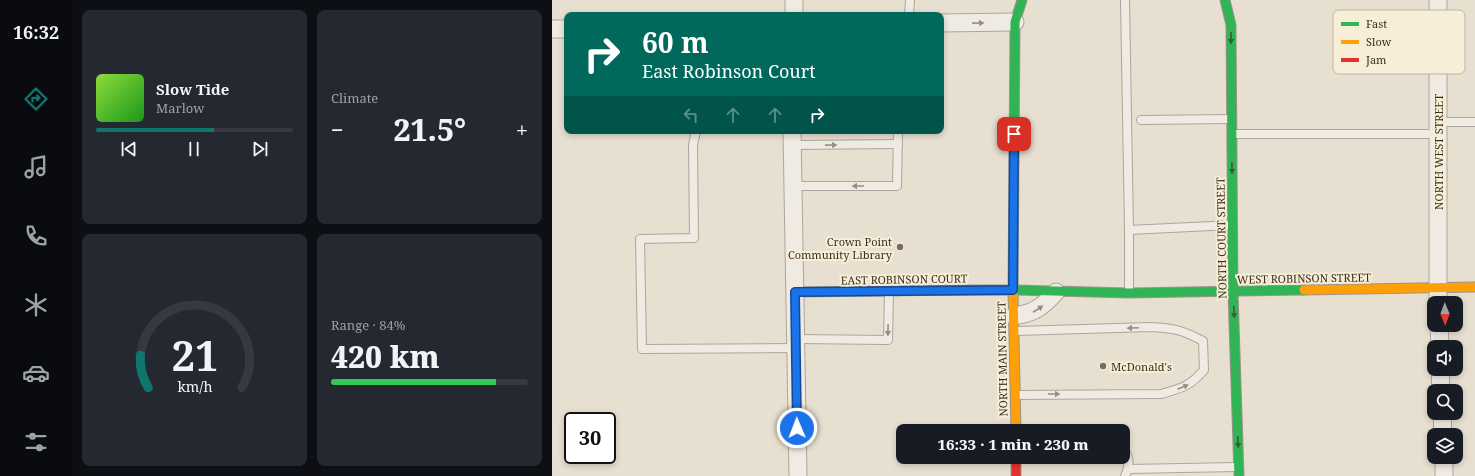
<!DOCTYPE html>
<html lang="en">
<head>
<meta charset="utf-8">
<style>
  body { margin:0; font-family:"Noto Serif",serif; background:#242831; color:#f1f3f6; height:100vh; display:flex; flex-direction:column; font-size:15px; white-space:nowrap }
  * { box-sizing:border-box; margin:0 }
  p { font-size:13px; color:#9ea1a6 }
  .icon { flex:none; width:22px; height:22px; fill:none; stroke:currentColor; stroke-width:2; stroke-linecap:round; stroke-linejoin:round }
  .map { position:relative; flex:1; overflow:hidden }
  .drawer { display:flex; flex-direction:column; gap:10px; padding:10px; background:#0d0f14; width:480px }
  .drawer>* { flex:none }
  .banner { position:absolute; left:12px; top:12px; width:380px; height:122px; border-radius:8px; box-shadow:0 2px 6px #0003; background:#00695c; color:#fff; overflow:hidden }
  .needle { width:26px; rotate:179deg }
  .controls { position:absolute; left:875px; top:296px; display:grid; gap:8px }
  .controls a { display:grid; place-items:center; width:36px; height:36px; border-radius:8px; background:#171b24; box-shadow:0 2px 6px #0003; font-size:20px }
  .speed { position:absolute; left:12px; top:412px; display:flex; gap:8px; font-size:20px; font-weight:700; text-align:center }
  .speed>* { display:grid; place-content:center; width:52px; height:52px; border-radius:50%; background:#171b24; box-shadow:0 2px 6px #0003; line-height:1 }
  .speed .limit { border:2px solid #111; border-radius:6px; background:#fff; color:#111 }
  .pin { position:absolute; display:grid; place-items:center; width:34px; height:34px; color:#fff; margin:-17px; border-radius:8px; box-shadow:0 2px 6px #0006 }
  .me { position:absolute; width:44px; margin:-22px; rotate:359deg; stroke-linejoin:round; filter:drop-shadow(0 0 3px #0008) }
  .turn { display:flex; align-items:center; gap:14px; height:84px; padding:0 12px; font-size:18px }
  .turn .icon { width:52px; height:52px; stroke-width:2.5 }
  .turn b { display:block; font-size:28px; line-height:34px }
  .lanes { display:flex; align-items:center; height:38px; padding:0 12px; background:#0003; justify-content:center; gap:20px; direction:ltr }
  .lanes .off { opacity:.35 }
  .big { font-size:30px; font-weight:800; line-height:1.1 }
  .drawer .card { flex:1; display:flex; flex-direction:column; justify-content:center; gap:6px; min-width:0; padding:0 14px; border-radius:8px; background:#242831 }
  .drawer .dial { align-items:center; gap:0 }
  .dial svg { height:104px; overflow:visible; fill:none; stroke:#363941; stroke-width:7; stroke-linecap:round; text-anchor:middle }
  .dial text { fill:#f1f3f6; stroke:none }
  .song { display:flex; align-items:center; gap:12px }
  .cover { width:48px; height:48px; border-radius:6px; background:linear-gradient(135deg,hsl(90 70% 55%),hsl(120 70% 35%)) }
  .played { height:4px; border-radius:2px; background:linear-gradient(90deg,#0f766e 60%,#363941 60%) }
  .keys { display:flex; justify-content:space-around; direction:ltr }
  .heat { display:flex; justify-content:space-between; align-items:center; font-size:22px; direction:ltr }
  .charge { height:6px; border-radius:3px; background:linear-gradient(90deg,#34c759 84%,#363941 0) }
  .drawer .tiles { flex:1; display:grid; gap:10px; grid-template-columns:repeat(2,1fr) }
  .trip { position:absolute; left:344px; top:424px; width:234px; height:40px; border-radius:8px; background:#171b24; box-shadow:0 2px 6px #0003; font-weight:800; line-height:40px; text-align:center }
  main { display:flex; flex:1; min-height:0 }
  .tabs { display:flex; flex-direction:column; width:72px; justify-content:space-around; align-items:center; background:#090b0e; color:#9ea1a6 }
  .tabs .icon { width:28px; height:28px }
  .tabs .on { color:#0f766e }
  .tabs b { font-size:18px; color:#f1f3f6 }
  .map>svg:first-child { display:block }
</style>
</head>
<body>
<main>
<nav class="tabs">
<b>16:32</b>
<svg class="icon on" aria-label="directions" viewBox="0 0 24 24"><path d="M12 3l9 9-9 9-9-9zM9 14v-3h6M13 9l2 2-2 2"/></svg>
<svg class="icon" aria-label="music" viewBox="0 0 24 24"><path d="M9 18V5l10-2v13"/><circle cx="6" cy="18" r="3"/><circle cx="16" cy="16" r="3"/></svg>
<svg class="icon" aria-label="phone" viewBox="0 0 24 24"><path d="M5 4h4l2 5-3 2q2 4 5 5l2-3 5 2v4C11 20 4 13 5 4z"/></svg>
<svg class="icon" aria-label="climate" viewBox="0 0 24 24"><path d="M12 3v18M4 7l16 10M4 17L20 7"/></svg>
<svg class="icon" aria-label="car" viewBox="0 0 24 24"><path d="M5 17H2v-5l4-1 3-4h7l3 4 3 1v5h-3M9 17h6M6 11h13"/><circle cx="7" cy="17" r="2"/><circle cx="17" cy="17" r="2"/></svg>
<svg class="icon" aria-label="filters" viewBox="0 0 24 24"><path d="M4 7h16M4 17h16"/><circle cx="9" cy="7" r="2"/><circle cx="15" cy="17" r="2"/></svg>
</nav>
<section class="drawer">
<div class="tiles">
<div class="card">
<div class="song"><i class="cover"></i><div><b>Slow Tide</b><p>Marlow</p></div></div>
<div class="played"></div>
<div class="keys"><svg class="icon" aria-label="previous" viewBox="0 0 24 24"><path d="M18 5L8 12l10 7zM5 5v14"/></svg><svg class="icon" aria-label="pause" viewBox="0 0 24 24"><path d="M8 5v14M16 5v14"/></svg><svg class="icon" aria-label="next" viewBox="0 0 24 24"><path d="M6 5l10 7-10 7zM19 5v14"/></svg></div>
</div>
<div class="card"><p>Climate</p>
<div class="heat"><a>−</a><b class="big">21.5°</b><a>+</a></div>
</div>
<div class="card dial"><svg viewBox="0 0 100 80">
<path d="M14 69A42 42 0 1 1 86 69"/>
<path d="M14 69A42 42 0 0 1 8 44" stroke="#0f766e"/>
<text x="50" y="56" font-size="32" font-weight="700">21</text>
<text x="50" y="72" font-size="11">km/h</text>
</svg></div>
<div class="card"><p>Range · 84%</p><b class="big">420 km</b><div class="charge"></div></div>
</div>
</section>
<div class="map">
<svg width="923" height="476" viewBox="0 0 923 476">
  <rect width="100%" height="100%" fill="#e7e0d1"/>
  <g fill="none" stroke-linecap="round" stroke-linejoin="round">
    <defs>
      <g id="lane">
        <path d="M573,0L577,230V293"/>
        <path d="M357,15L358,0"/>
        <path d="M589,120L679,119"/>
        <path d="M886,122H923"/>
        <path d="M144,131L141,145L142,238L88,239L90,349L244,348"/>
        <path d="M681,134H886"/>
        <path d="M240,145L346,144"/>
        <path d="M241,186H345L346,131"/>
        <path d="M577,230L680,225"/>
        <path d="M463,331L598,327C622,328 630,330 651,341L652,370C637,387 630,388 609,394L464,395"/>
        <path d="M244,339L336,340L337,292"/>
        <path d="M571,450C579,457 577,467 573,476"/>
        <path d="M576,469L686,467"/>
      </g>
      <g id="street">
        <path d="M242,0V15"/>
        <path d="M886,0V303"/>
        <path d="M389,23L463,22"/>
        <path d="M0,29H15"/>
        <path d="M240,131L246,476"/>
        <path d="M462,316C483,313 490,307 504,292"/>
        <path d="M887,325L888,347"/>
        <path d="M888,369L889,391"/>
        <path d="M890,413L891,435"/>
        <path d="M892,457V476"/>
      </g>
      <g id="fast">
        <path d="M673,0L679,25L681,292L687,476"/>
        <path d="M462,162L463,22L470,0"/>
        <path d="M412,290H461L577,293L752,290"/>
      </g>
      <g id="slow">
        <path d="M462,162L461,290L464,431"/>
        <path d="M752,290L923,287"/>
      </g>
      <g id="jam">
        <path d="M243,292L412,290"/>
        <path d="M464,457V476"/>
      </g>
    </defs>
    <use href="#lane" stroke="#ada599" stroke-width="10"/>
    <use href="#street" stroke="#ada599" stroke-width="19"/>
    <use href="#fast" stroke="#9c958a" stroke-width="11"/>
    <use href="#slow" stroke="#9c958a" stroke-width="11"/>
    <use href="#jam" stroke="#9c958a" stroke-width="11"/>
    <use href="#lane" stroke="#efebe3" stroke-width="8"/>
    <use href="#street" stroke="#efebe3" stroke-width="17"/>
    <use href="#fast" stroke="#30b455" stroke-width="9"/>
    <use href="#slow" stroke="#ff9f0a" stroke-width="9"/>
    <use href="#jam" stroke="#e5322d" stroke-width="9"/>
  </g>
  <defs><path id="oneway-solid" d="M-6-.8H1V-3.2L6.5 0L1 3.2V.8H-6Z"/></defs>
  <g fill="#968c82">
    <use href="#oneway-solid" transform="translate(426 23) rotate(-1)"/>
    <use href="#oneway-solid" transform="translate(279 145) rotate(-1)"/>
    <use href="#oneway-solid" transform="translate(306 186) rotate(-180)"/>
    <use href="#oneway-solid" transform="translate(486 309) rotate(-33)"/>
    <use href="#oneway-solid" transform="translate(581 328) rotate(178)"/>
    <use href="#oneway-solid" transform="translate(336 330) rotate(91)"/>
    <use href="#oneway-solid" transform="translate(631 387) rotate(-23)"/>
    <use href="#oneway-solid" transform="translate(502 394)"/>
  </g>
  <g fill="#385d33">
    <use href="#oneway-solid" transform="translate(679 38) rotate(90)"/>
    <use href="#oneway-solid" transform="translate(680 168) rotate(89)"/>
    <use href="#oneway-solid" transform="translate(682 312) rotate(88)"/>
    <use href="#oneway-solid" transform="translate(686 442) rotate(88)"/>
  </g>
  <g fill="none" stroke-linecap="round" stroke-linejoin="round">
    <defs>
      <path id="route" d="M245,428L243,292L461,290L462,134"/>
    </defs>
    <use href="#route" stroke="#114b97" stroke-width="10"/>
    <use href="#route" stroke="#1a73e8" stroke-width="7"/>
  </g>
  <g fill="#786c5e" stroke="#f7eed8" stroke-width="1.5">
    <circle cx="348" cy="247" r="4"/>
    <circle cx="551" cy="366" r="4"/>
  </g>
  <g text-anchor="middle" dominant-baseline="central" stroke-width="4" stroke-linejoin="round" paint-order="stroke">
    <g font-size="11" fill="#3d2e20" stroke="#f7eed8">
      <text transform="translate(886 152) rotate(-90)">NORTH WEST STREET</text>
      <text transform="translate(669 238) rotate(-91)">NORTH COURT STREET</text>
      <text transform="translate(752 278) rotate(-1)">WEST ROBINSON STREET</text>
      <text transform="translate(352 279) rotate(-1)">EAST ROBINSON COURT</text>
      <text transform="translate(450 359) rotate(-91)">NORTH MAIN STREET</text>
    </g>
    <g font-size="11" fill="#3d2e20" stroke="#f7eed8" text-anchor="end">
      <text x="340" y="241">Crown Point<tspan x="340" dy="13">Community Library</tspan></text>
      <text x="559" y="366" text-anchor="start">McDonald's</text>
    </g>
  </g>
  <rect x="781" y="10" width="132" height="64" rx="6" fill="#f7eed8" stroke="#bfb4a1" stroke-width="1"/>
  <rect x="789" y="22" width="18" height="4" fill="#30b455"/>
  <rect x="789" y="40" width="18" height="4" fill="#ff9f0a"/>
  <rect x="789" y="58" width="18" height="4" fill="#e5322d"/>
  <g font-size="11" fill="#3d2e20">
    <text x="814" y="28">Fast</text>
    <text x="814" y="46">Slow</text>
    <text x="814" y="64">Jam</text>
  </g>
</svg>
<div class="controls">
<a><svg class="needle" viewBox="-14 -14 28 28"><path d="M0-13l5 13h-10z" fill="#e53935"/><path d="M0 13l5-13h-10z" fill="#9ea1a6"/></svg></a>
<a><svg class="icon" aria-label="sound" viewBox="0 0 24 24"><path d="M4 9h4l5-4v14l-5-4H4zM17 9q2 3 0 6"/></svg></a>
<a><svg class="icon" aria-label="search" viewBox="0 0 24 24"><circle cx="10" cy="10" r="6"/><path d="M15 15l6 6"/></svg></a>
<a><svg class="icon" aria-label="layers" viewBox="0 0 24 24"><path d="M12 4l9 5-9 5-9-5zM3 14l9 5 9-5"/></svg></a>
</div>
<div class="speed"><div class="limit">30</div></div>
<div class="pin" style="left:462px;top:134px;background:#d93025"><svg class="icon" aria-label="arrive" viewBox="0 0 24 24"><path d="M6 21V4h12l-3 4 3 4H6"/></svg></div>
<svg class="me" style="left:245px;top:428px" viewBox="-20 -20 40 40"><circle r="17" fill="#1a73e8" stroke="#fff" stroke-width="3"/><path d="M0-11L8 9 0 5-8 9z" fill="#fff"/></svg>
<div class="trip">16:33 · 1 min · 230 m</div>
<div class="banner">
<div class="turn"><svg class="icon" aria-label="right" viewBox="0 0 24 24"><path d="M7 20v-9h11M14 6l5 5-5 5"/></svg><div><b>60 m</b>East Robinson Court</div></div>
<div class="lanes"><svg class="icon off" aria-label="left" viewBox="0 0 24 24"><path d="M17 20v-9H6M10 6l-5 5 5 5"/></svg><svg class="icon off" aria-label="ahead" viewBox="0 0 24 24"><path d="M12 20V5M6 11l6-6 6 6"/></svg><svg class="icon off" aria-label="ahead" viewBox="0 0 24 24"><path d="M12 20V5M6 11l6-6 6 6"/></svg><svg class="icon" aria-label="right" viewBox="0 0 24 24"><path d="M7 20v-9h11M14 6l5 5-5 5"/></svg></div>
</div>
</div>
</main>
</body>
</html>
